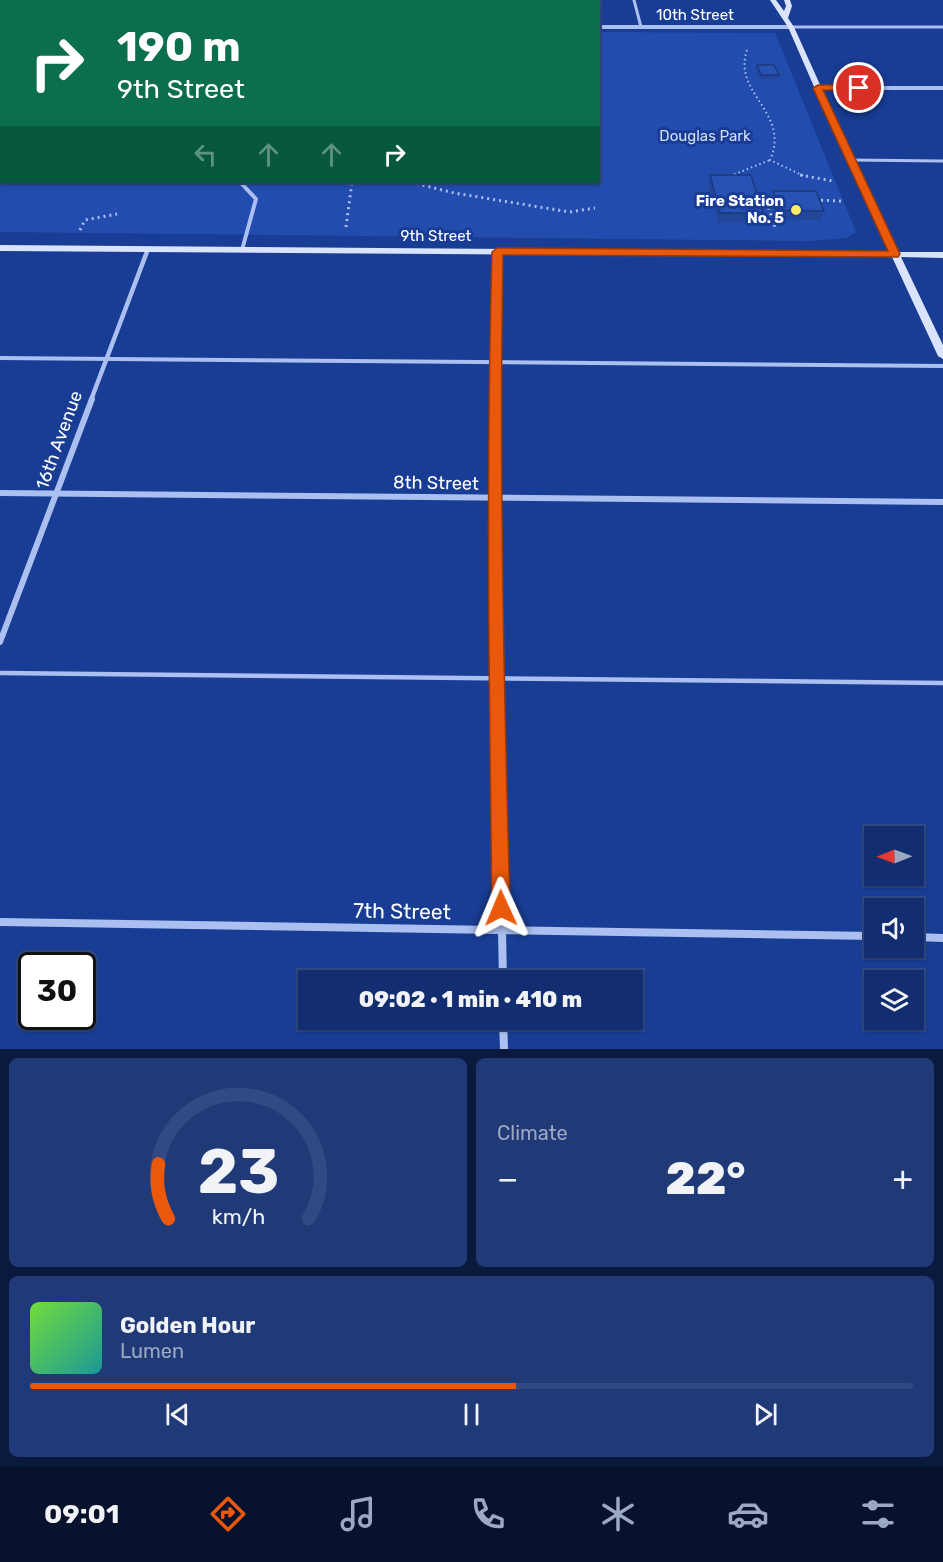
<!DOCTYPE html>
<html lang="en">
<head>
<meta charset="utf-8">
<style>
  body { margin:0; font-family:Rubik,sans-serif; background:#203a78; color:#f1f3f6; height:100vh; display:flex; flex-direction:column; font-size:22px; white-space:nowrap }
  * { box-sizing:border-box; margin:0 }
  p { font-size:20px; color:#9da8c3 }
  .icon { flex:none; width:33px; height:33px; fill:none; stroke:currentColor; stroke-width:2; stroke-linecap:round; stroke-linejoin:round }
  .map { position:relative; height:1049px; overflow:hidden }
  .sheet { display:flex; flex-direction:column; gap:9px; padding:9px; background:#0a193e; flex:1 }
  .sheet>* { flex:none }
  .hud { position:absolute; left:0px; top:0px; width:600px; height:183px; box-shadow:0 2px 4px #0004,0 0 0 2px #324a83; background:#0b6e4f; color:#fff; overflow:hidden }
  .needle { width:39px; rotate:269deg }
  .fabs { position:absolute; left:864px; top:826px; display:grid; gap:12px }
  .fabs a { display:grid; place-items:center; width:60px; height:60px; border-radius:0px; background:#132e70; box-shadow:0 2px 4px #0004,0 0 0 2px #324a83; font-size:30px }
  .speed { position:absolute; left:18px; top:952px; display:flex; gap:12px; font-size:30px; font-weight:700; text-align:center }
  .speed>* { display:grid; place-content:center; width:78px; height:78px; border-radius:50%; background:#132e70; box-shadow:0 2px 4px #0004,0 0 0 2px #324a83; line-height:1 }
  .speed .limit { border:3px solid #111; border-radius:9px; background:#fff; color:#111 }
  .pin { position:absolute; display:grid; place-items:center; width:51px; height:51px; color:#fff; margin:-26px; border:3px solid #fff; border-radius:50%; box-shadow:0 2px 6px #0007 }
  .me { position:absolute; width:66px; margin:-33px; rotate:359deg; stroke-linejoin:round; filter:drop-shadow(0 0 4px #0008) }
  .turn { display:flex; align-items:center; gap:21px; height:126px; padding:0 18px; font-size:27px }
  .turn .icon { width:78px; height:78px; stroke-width:2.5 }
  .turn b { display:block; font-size:42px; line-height:51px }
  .lanes { display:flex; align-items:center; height:57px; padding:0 18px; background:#0003; justify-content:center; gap:30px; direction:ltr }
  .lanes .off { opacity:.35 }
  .big { font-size:45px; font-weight:800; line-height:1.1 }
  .sheet .widget { flex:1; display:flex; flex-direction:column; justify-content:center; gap:9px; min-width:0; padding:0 21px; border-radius:9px; background:#203a78 }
  .sheet .dial { align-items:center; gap:0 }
  .dial svg { height:156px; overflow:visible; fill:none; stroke:#324a83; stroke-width:7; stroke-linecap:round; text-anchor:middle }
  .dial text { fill:#f1f3f6; stroke:none }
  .song { display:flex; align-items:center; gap:18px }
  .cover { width:72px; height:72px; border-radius:9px; background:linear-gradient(135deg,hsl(100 70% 55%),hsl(180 70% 35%)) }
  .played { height:6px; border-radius:3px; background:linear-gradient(90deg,#ea580c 55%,#324a83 55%) }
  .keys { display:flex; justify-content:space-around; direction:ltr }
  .heat { display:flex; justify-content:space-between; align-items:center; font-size:33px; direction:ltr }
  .sheet .tiles { flex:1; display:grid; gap:9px; grid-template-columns:1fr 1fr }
  .widget:last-child { grid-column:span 2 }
  .trip { position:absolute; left:298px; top:970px; width:345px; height:60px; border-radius:0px; background:#132e70; box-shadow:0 2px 4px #0004,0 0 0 2px #324a83; font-weight:800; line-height:60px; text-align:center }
  .menu { display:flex; height:96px; justify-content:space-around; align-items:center; background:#08122d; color:#9da8c3 }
  .menu .icon { width:42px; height:42px }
  .menu .selected { color:#ea580c }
  .menu b { font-size:27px; color:#f1f3f6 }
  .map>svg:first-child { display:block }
</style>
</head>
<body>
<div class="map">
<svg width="943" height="1049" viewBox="0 0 943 1049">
  <rect width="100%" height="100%" fill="#193d95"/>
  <path fill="#224cae" d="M1,26L2,182H598L599,32L775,33L856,232L847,238L810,241L0,232Z"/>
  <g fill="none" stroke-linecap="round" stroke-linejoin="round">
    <g stroke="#abc0f0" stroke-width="2" stroke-dasharray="1.5 3" stroke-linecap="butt">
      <path d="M747,50C732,94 791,112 770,160L804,176"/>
      <path d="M730,176L770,160"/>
    </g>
    <g stroke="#abc0f0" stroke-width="3" stroke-dasharray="2 4" stroke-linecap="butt">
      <path d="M800,175L833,181"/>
      <path d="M729,179L731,175"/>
      <path d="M411,182L454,193L570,212L595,208"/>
      <path d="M775,199H766L776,230"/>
      <path d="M815,200L841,201"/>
      <path d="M346,227L352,182"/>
      <path d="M80,230L85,220L117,214"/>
    </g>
    <g stroke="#abc0f0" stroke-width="3">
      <path d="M634,0L641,27"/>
      <path d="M791,27H943"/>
      <path d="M850,160L943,161"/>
    </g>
    <g stroke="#abc0f0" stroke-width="4">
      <path d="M240,182L256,199L242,250"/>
      <path d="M0,358L943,366"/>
    </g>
    <path stroke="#abc0f0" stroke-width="4.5" d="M0,673L943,683"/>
    <g stroke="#abc0f0" stroke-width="4">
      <path d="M598,27H791"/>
      <path d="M818,88H943"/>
    </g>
    <g stroke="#abc0f0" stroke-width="4.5">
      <path d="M91,400L148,249"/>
      <path d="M495,400L497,252"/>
    </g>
    <g stroke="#abc0f0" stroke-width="6">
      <path d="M495,399L497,686"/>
      <path d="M0,493L943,502"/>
      <path d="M0,642L92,399"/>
    </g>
    <g stroke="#abc0f0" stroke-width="8">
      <path d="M497,684L503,981"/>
      <path d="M0,922L874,936"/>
      <path d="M914,937L943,938"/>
      <path d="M503,1020L504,1049"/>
    </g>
    <path fill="#d9e3fb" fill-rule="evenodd" d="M770,0H776L784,11L786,6L784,0H790L792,6L788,18L794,27L854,160L898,252H943V258L901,257L943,345V359L938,356L892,257L0,251V245L889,252L846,160L788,27Z"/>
  </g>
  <g fill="#22479a">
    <path d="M757,65L779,75L778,79H760L756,69Z"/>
    <path d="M710,175L763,213L761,223H718L708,185Z"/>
    <path d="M773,191L824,211L821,220H778L771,200Z"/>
  </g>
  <g fill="#2852b3" stroke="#1c397d" stroke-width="1.5">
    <path d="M757,65H774L779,75H761Z"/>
    <path d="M710,175H751L763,213H720Z"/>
    <path d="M773,191H816L824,211L780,210Z"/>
  </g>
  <path fill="#ea580c" stroke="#983908" stroke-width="1.5" d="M818,85H859L864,88L859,90H823L900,254L898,257L503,255C499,472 504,690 510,908L508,914L501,917L495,914L492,908C489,689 486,470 492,252L497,248L888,251L813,88Z"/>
  <circle fill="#ffea6a" stroke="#193d95" stroke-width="2" cx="796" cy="210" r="6"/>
  <g text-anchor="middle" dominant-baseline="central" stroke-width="6" stroke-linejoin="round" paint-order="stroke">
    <g font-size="15" fill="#fff" stroke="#193d95">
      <text x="695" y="15">10th Street</text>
      <text x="436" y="236">9th Street</text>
    </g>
    <g font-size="15" fill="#d2dffb" stroke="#193d95">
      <text x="705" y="136">Douglas Park</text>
    </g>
    <g font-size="15" font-weight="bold" fill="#fff" stroke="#193d95" text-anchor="end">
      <text x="784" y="201">Fire Station<tspan x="784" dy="17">No. 5</tspan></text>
    </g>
    <g font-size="18" fill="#fff" stroke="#193d95">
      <text transform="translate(59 440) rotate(-70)">16th Avenue</text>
      <text transform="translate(436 483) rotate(1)">8th Street</text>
    </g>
    <g font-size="21" fill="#fff" stroke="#193d95">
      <text transform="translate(402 911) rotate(1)">7th Street</text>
    </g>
  </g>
</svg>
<div class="fabs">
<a><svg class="needle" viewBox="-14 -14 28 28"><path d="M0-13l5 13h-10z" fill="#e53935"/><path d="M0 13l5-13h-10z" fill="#9da8c3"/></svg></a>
<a><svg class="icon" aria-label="sound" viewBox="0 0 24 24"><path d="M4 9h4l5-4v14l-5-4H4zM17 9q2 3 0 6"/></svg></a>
<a><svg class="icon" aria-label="layers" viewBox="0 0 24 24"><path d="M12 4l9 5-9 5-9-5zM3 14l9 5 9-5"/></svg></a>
</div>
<div class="speed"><div class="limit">30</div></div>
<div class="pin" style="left:859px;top:88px;background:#d93025"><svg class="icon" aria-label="arrive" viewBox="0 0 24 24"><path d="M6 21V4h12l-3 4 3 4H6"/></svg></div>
<svg class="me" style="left:501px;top:908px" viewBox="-20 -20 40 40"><path d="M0-17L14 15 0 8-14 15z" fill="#ea580c" stroke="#fff" stroke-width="4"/></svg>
<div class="trip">09:02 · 1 min · 410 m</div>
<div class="hud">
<div class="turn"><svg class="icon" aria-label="right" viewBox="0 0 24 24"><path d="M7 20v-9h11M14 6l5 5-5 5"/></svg><div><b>190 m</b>9th Street</div></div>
<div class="lanes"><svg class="icon off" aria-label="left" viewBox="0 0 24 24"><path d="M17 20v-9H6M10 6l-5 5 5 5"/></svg><svg class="icon off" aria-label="ahead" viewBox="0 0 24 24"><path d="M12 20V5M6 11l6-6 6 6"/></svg><svg class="icon off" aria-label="ahead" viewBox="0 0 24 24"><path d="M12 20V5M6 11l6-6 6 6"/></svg><svg class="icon" aria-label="right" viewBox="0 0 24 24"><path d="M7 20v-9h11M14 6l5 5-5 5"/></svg></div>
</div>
</div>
<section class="sheet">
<div class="tiles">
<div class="widget dial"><svg viewBox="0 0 100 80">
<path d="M14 69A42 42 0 1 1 86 69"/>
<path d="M14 69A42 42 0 0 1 9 41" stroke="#ea580c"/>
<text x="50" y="56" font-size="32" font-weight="700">23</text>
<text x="50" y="72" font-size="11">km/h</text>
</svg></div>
<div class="widget"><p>Climate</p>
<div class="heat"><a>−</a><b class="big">22°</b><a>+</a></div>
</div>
<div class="widget">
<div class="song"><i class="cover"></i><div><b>Golden Hour</b><p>Lumen</p></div></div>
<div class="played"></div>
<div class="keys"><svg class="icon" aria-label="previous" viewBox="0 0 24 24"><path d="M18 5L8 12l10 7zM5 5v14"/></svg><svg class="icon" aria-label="pause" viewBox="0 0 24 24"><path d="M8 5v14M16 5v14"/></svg><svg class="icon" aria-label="next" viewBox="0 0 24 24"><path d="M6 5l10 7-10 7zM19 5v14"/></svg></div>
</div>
</div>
</section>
<nav class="menu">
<b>09:01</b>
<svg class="icon selected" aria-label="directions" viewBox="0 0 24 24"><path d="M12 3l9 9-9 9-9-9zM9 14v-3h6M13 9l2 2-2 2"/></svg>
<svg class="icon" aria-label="music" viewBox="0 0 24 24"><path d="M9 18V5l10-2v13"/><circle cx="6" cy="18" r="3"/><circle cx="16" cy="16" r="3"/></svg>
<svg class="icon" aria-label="phone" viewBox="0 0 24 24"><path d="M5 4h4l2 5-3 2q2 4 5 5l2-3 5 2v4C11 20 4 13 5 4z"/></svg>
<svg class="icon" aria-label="climate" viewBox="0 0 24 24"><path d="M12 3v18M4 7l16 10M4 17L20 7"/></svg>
<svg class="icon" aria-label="car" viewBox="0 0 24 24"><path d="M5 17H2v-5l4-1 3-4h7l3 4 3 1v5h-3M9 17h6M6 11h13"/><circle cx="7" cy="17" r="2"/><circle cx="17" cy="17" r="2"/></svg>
<svg class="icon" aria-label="filters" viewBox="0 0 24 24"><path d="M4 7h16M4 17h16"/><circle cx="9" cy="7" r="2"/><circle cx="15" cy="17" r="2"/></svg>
</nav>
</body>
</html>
